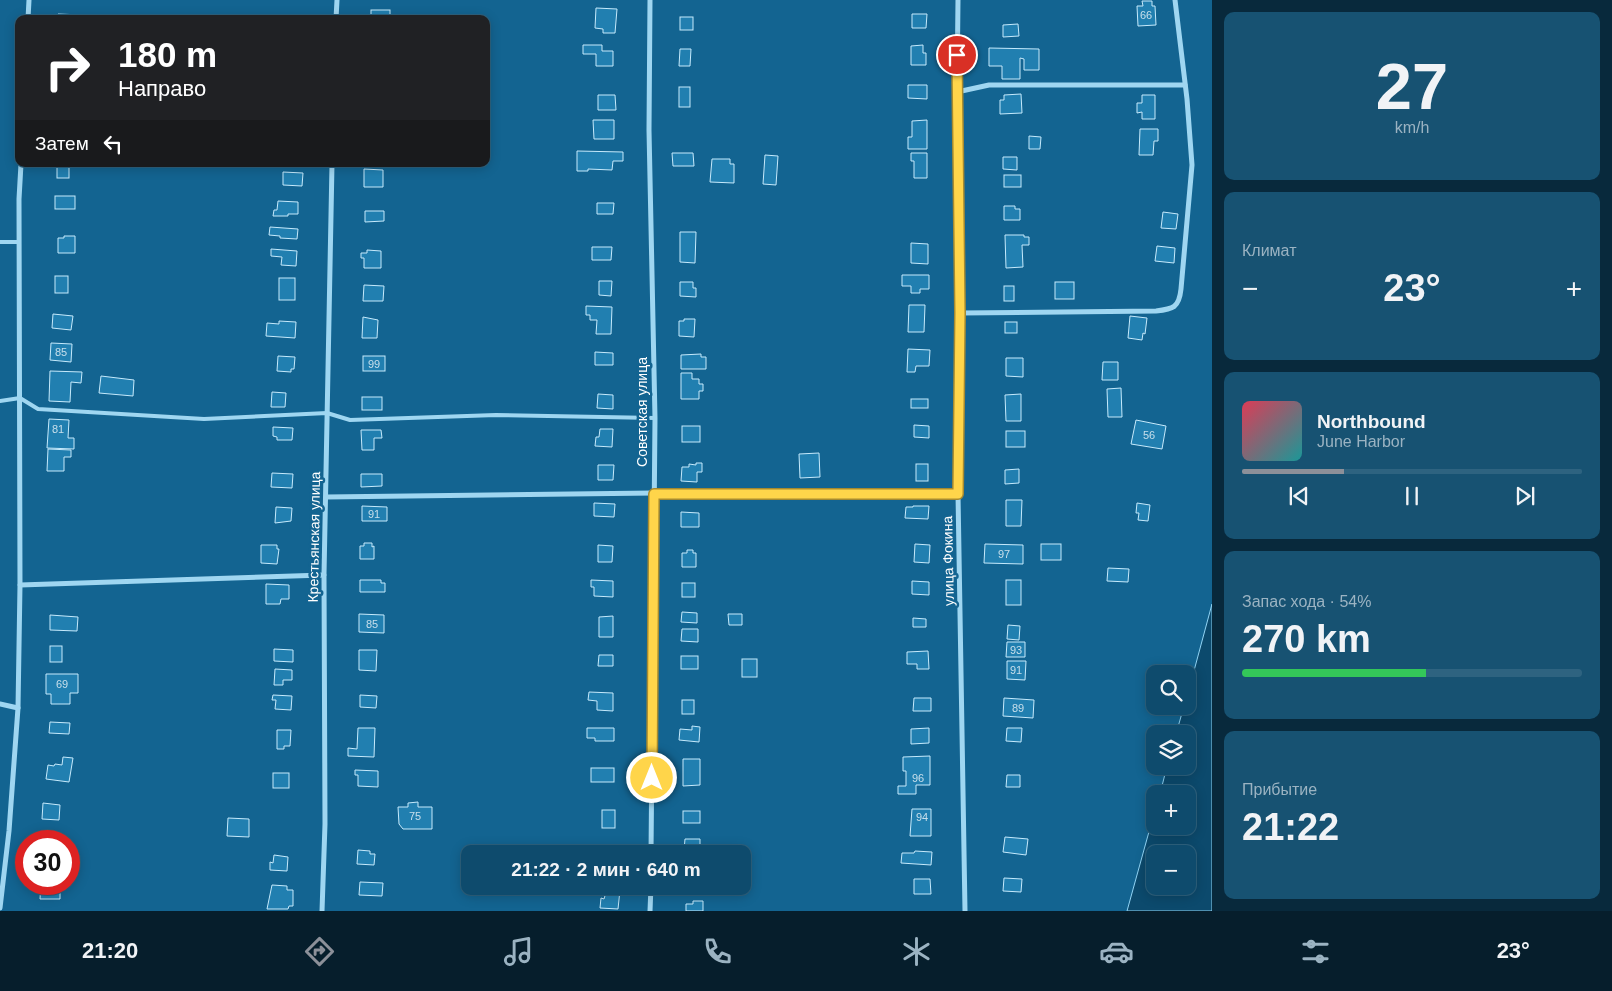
<!DOCTYPE html>
<html lang="ru">
<head>
<meta charset="utf-8">
<style>
  body { margin:0; font-family:Helvetica,sans-serif; background:#175272; color:#f1f3f6; height:100vh; display:flex; flex-direction:column; font-size:19px; white-space:nowrap }
  * { box-sizing:border-box; margin:0 }
  p { font-size:16px; color:#9bb3c2 }
  .icon { flex:none; width:28px; height:28px; fill:none; stroke:currentColor; stroke-width:2; stroke-linecap:round; stroke-linejoin:round }
  .map { position:relative; flex:1; overflow:hidden }
  .details { display:flex; flex-direction:column; gap:12px; padding:12px; background:#08293c; width:400px }
  .details>* { flex:none }
  .hud { position:absolute; left:15px; top:15px; width:475px; height:152px; border-radius:10px; box-shadow:0 2px 12px #0003,0 0 0 1px #2e6380; background:#202124; color:#fff; overflow:hidden }
  .buttons { position:absolute; left:1146px; top:665px; display:grid; gap:10px }
  .buttons a { display:grid; place-items:center; width:50px; height:50px; border-radius:10px; background:#0e4b6d; box-shadow:0 2px 12px #0003,0 0 0 1px #2e6380; font-size:25px }
  .speed { position:absolute; left:15px; top:830px; display:flex; gap:10px; font-size:25px; font-weight:700; text-align:center }
  .speed>* { display:grid; place-content:center; width:65px; height:65px; border-radius:50%; background:#0e4b6d; box-shadow:0 2px 12px #0003,0 0 0 1px #2e6380; line-height:1 }
  .speed .limit { border:8px solid #d22; background:#fff; color:#111 }
  .pin { position:absolute; display:grid; place-items:center; width:42px; height:42px; color:#fff; margin:-21px; border:2px solid #fff; border-radius:50%; box-shadow:0 1px 5px #0007 }
  .me { position:absolute; width:55px; margin:-28px; rotate:0deg; stroke-linejoin:round; filter:drop-shadow(0 0 4px #0008) }
  .turn { display:flex; align-items:center; gap:18px; height:105px; padding:0 20px; font-size:22px }
  .turn .icon { width:65px; height:65px; stroke-width:2.5 }
  .turn b { display:block; font-size:35px; line-height:42px }
  .then { display:flex; align-items:center; height:48px; padding:0 20px; background:#0003; gap:10px; font-size:19px }
  .big { font-size:38px; font-weight:700; line-height:1.1 }
  .details .widget { flex:1; display:flex; flex-direction:column; justify-content:center; gap:8px; min-width:0; padding:0 18px; border-radius:10px; background:#175272 }
  .details .dial { align-items:center; gap:0 }
  .dial b { font-size:65px; line-height:1 }
  .song { display:flex; align-items:center; gap:15px }
  .cover { width:60px; height:60px; border-radius:8px; background:linear-gradient(135deg,hsl(350 70% 55%),hsl(180 70% 35%)) }
  .played { height:5px; border-radius:2px; background:linear-gradient(90deg,#8c9099 30%,#2e6380 30%) }
  .keys { display:flex; justify-content:space-around; direction:ltr }
  .heat { display:flex; justify-content:space-between; align-items:center; font-size:28px; direction:ltr }
  .charge { height:8px; border-radius:4px; background:linear-gradient(90deg,#34c759 54%,#2e6380 0) }
  .trip { position:absolute; left:461px; top:845px; width:290px; height:50px; border-radius:10px; background:#0e4b6d; box-shadow:0 2px 12px #0003,0 0 0 1px #2e6380; font-weight:700; line-height:50px; text-align:center }
  .tab-bar { display:flex; height:80px; justify-content:space-around; align-items:center; background:#061e2c; color:#9bb3c2 }
  .tab-bar .icon { width:35px; height:35px }
  .tab-bar .current { color:#8c9099 }
  .tab-bar b { font-size:22px; color:#f1f3f6 }
  main { display:flex; flex:1; min-height:0 }
  .map>svg:first-child { display:block }
</style>
</head>
<body>
<main>
<div class="map">
<svg width="1212" height="911" viewBox="0 0 1212 911">
  <rect width="100%" height="100%" fill="#136491"/>
  <path fill="#0c4a6d" stroke="#91d4f5" fill-rule="evenodd" d="M1212,604V911H1127L1155,810V826H1188V794H1160L1167,766H1188V734H1176L1184,706H1188V693ZM1155,854H1188V886H1155Z"/>
  <g fill="#217fb0" stroke="#c6eafc">
    <path d="M1142,1H1152V6H1155L1156,25L1138,26L1137,6H1143Z"/>
    <path d="M596,8L617,9L615,33H603V29L595,28Z"/>
    <rect x="371" y="10" width="19" height="9"/>
    <path d="M58,14L82,15L81,19H58Z"/>
    <path d="M912,14H927L926,28H912Z"/>
    <rect x="680" y="17" width="13" height="13"/>
    <path d="M1018,24L1019,36L1003,37V25Z"/>
    <path d="M583,45H602V51H613V66H596V54H583Z"/>
    <path d="M923,45V53H926V65H911V46Z"/>
    <path d="M989,48L1039,49V70H1024V59L1020,58V79H1002V66H989Z"/>
    <path d="M680,49H691L690,66H679Z"/>
    <path d="M908,85H927V99L908,98Z"/>
    <rect x="679" y="87" width="11" height="20"/>
    <path d="M1021,94L1022,113L1000,114V100H1004V95Z"/>
    <path d="M598,95H615L616,110H598Z"/>
    <path d="M1142,95H1155V119H1142V112L1137,113V103H1142Z"/>
    <path d="M593,120H614V139H594Z"/>
    <path d="M927,120V149H908V137H912V121Z"/>
    <path d="M1140,129H1158V141H1154L1153,155H1139Z"/>
    <path d="M1029,136L1041,137L1040,149H1029Z"/>
    <path d="M577,151L623,152V161H613L612,170L588,169V171H577Z"/>
    <path d="M672,153H693L694,166H673Z"/>
    <path d="M911,153H927V178H914V161H911Z"/>
    <path d="M765,155L778,156L776,185L763,184Z"/>
    <path d="M1003,157H1017V170L1003,169Z"/>
    <path d="M712,159H730V164H734V183L710,182Z"/>
    <rect x="57" y="164" width="12" height="14"/>
    <path d="M364,169L383,170V187H364Z"/>
    <path d="M283,172L303,173L302,186L283,185Z"/>
    <rect x="1004" y="175" width="17" height="12"/>
    <rect x="55" y="196" width="20" height="13"/>
    <path d="M278,201L298,202V214H288V216H273L274,210H277Z"/>
    <path d="M597,203H614L613,214H597Z"/>
    <path d="M1004,206H1015V209H1020V220H1004Z"/>
    <path d="M365,211H384V221L365,222Z"/>
    <path d="M1163,212L1178,214L1176,229L1161,228Z"/>
    <path d="M270,227L298,229L297,239L280,238V236L269,235Z"/>
    <path d="M680,232H696L695,263L680,262Z"/>
    <path d="M1005,235H1024V237H1029V245H1022L1023,267L1006,268Z"/>
    <path d="M64,236H75V253H58V238H64Z"/>
    <path d="M911,243L928,244V264L911,263Z"/>
    <path d="M1157,246L1175,248L1174,263L1155,261Z"/>
    <path d="M592,247H612L611,260H592Z"/>
    <path d="M271,249L297,251L296,266L281,265L282,257L271,256Z"/>
    <path d="M367,250L381,251V268H364V258H361V253H367Z"/>
    <path d="M902,275H929V289H920V293H911V286H902Z"/>
    <rect x="55" y="276" width="13" height="17"/>
    <rect x="279" y="278" width="16" height="22"/>
    <path d="M599,281H612L611,296L599,295Z"/>
    <path d="M680,282H693V288H696V297L680,296Z"/>
    <rect x="1055" y="282" width="19" height="17"/>
    <path d="M364,285L384,286L383,301H363Z"/>
    <rect x="1004" y="286" width="10" height="15"/>
    <path d="M909,305H925L924,332H908Z"/>
    <path d="M586,306L612,307L611,334H596L597,320H590V315H586Z"/>
    <path d="M53,314L73,316L71,330L52,328Z"/>
    <path d="M1130,316L1147,318L1145,334L1143,333L1142,340L1128,338Z"/>
    <path d="M363,317L378,320L377,338H362Z"/>
    <path d="M684,319H695L694,337L679,336V321H684Z"/>
    <path d="M279,321L296,322L295,338L266,336L267,323L279,324Z"/>
    <rect x="1005" y="322" width="12" height="11"/>
    <path d="M51,343L72,344L71,362L50,360Z"/>
    <path d="M908,349L930,350L929,366H916L915,372H907Z"/>
    <path d="M595,352L613,353V365H595Z"/>
    <path d="M701,354V357H706V369H681V355Z"/>
    <path d="M278,356L295,357L294,369H291V372L277,371Z"/>
    <rect x="363" y="356" width="22" height="15"/>
    <path d="M1006,358H1023V377L1006,376Z"/>
    <path d="M1103,362H1118V380H1102Z"/>
    <path d="M50,371L82,372L81,383L71,382L70,402L49,401Z"/>
    <path d="M681,373H692V379H699V384H703V391H699V399H681Z"/>
    <path d="M101,376L134,380L133,396L99,393Z"/>
    <path d="M1121,388L1122,417H1108L1107,389Z"/>
    <path d="M272,392L286,393L285,407H271Z"/>
    <path d="M598,394L613,395V409L597,408Z"/>
    <path d="M1021,394V421H1006L1005,395Z"/>
    <rect x="362" y="397" width="20" height="13"/>
    <rect x="911" y="399" width="17" height="9"/>
    <path d="M49,419L69,420L68,438H74V449L47,448Z"/>
    <path d="M1136,420L1166,426L1162,449L1131,444Z"/>
    <path d="M914,425L929,426V438L914,437Z"/>
    <rect x="682" y="426" width="18" height="16"/>
    <path d="M273,427L293,428L292,440H277V437L273,436Z"/>
    <path d="M600,429H613L612,447L595,446L596,437H599Z"/>
    <path d="M361,430H381L382,438H374V450H362Z"/>
    <rect x="1006" y="431" width="19" height="16"/>
    <path d="M48,449L71,450V457H64V471H47Z"/>
    <path d="M819,453L820,477L800,478L799,454Z"/>
    <path d="M696,463H702V472H697V482L681,481L682,467H689V464L696,465Z"/>
    <rect x="916" y="464" width="12" height="17"/>
    <path d="M598,465H614L613,480H598Z"/>
    <path d="M1019,469V483L1005,484V470Z"/>
    <path d="M272,473L293,474L292,488L271,487Z"/>
    <path d="M361,474H382V486L361,487Z"/>
    <path d="M1006,500H1022L1021,526H1006Z"/>
    <path d="M594,503L615,504L614,517L594,516Z"/>
    <path d="M1137,503L1150,505L1148,521L1138,520L1139,513H1136Z"/>
    <path d="M362,506L387,507V521H362Z"/>
    <path d="M913,506H929L928,519L905,518L906,507H913Z"/>
    <path d="M276,507L292,508L291,521L275,523Z"/>
    <path d="M681,512L699,513V527H681Z"/>
    <path d="M364,543H372V547L374,546V559H360V546H364Z"/>
    <path d="M915,544L930,545L929,563L914,562Z"/>
    <path d="M985,544L1023,545V564L984,563Z"/>
    <rect x="1041" y="544" width="20" height="16"/>
    <path d="M261,545H277V549H279L277,564L261,563Z"/>
    <path d="M598,545L613,546L612,562H598Z"/>
    <path d="M687,550H693V553H696V567H682V553H687Z"/>
    <path d="M1108,568L1129,569L1128,582L1107,581Z"/>
    <path d="M360,580H381V583H385V592H360Z"/>
    <path d="M591,580L613,581V597L594,596V587H591Z"/>
    <rect x="1006" y="580" width="15" height="25"/>
    <path d="M912,581L929,582V595L912,594Z"/>
    <rect x="682" y="583" width="13" height="14"/>
    <path d="M266,584L289,585V599H281L280,604H266Z"/>
    <path d="M682,612L697,613V623L681,622Z"/>
    <path d="M359,614L384,615V633L359,632Z"/>
    <path d="M728,614H742V625H729Z"/>
    <path d="M50,615L78,617L77,631L50,630Z"/>
    <path d="M613,616V637H599V617Z"/>
    <path d="M913,618L926,619V627H913Z"/>
    <path d="M1008,625L1020,626L1019,640L1007,639Z"/>
    <path d="M682,629H698V642L681,641Z"/>
    <path d="M1007,642H1025V657H1006Z"/>
    <rect x="50" y="646" width="12" height="16"/>
    <path d="M274,649L293,650V662L274,661Z"/>
    <path d="M359,650H377L376,671L359,670Z"/>
    <path d="M928,651L929,669H917V664H907V652Z"/>
    <path d="M599,655H613V666H598Z"/>
    <rect x="681" y="656" width="17" height="13"/>
    <rect x="742" y="659" width="15" height="18"/>
    <path d="M1007,661H1026L1025,680L1007,679Z"/>
    <path d="M275,669L292,670V680H283V685H274Z"/>
    <path d="M46,674H78V693H70V704H51V694H46Z"/>
    <path d="M589,692L613,693V711L597,710V701L588,700Z"/>
    <path d="M273,695L292,696L291,710L275,709L276,700H272Z"/>
    <path d="M360,695L377,696L376,708L360,707Z"/>
    <path d="M914,698H931V711H913Z"/>
    <path d="M1004,698L1034,700L1033,718L1003,716Z"/>
    <rect x="682" y="700" width="12" height="14"/>
    <path d="M50,722L70,723L69,734L49,733Z"/>
    <path d="M692,726L700,727L699,742L679,740L680,729L692,730Z"/>
    <path d="M358,728H375L374,757L348,756V748L357,749Z"/>
    <path d="M587,728H614V741H595V738H587Z"/>
    <path d="M929,728V743L911,744V729Z"/>
    <path d="M1007,728H1022L1021,742L1006,741Z"/>
    <path d="M277,730H291L290,746H284V749H277Z"/>
    <path d="M930,756V785H916V794H898V786H906V771H903V757Z"/>
    <path d="M63,757L73,758L69,782L46,779L48,765L54,766L55,764L62,765Z"/>
    <path d="M683,759H700V785L683,786Z"/>
    <rect x="591" y="768" width="23" height="14"/>
    <path d="M355,770L378,771V787L358,786V775H355Z"/>
    <rect x="273" y="773" width="16" height="15"/>
    <path d="M1007,775H1020V787H1006Z"/>
    <path d="M418,802V807H432V829H403L399,824L398,807H408V803Z"/>
    <path d="M43,803L60,805L59,820L42,819Z"/>
    <path d="M912,809H931V836H910Z"/>
    <rect x="602" y="810" width="13" height="18"/>
    <rect x="683" y="811" width="17" height="12"/>
    <path d="M228,818L249,819V837L227,836Z"/>
    <path d="M1005,837L1028,839L1026,855L1003,852Z"/>
    <path d="M685,839H700V850H684Z"/>
    <path d="M358,850L370,851V854H375L374,865L357,864Z"/>
    <path d="M915,851L932,852L931,865L901,863L902,853H914Z"/>
    <path d="M274,855L288,857L287,871L270,870V862L273,863Z"/>
    <path d="M1004,878L1022,879L1021,892L1003,891Z"/>
    <path d="M914,879H930L931,894H914Z"/>
    <path d="M360,882L383,883L382,896L359,895Z"/>
    <path d="M41,884H60V899H40Z"/>
    <path d="M272,885L287,886V890H293V906H289L288,909H267Z"/>
    <path d="M607,889L620,890L618,909L600,908L601,898L604,899Z"/>
    <path d="M693,901H703V911H686V904H693Z"/>
  </g>
  <g fill="none" stroke-linecap="round" stroke-linejoin="round">
    <g stroke="#9fd6f1" stroke-width="4">
      <path d="M0,242H19"/>
      <path d="M0,401L20,398L38,409L204,419L327,413L350,420L496,415L655,418"/>
    </g>
    <g stroke="#9fd6f1" stroke-width="5">
      <path d="M650,0L649,130L655,418L651,854"/>
      <path d="M958,0L957,92L960,313L958,494L965,911"/>
      <path d="M28,19L29,0"/>
      <path d="M336,19L337,0"/>
      <path d="M957,92L989,85H1185"/>
      <path d="M960,313L1156,311C1173,309 1179,308 1181,289L1192,165L1187,99L1175,0"/>
      <path d="M326,497L654,493L958,494"/>
      <path d="M20,585L324,575"/>
      <path d="M0,704L18,708"/>
      <path d="M0,908L9,831L18,708L20,585L19,199L21,164"/>
      <path d="M322,911L325,824L324,575L332,164"/>
      <path d="M650,911L651,886"/>
    </g>
  </g>
  <g fill="none" stroke-linecap="round" stroke-linejoin="round">
    <defs>
      <path id="route" d="M652,778L654,494H958L960,313L957,55"/>
    </defs>
    <use href="#route" stroke="#a68a30" stroke-width="12"/>
    <use href="#route" stroke="#ffd54a" stroke-width="9"/>
  </g>
  <g text-anchor="middle" dominant-baseline="central" stroke-width="5" stroke-linejoin="round" paint-order="stroke">
    <g font-size="11" fill="#c8dfeb">
      <text x="1146" y="15">66</text>
      <text x="61" y="352">85</text>
      <text x="374" y="364">99</text>
      <text x="58" y="429">81</text>
      <text x="1149" y="435">56</text>
      <text x="374" y="514">91</text>
      <text x="1004" y="554">97</text>
      <text x="372" y="624">85</text>
      <text x="1016" y="650">93</text>
      <text x="1016" y="670">91</text>
      <text x="62" y="684">69</text>
      <text x="1018" y="708">89</text>
      <text x="918" y="778">96</text>
      <text x="415" y="816">75</text>
      <text x="922" y="817">94</text>
    </g>
    <g font-size="14" fill="#fff" stroke="#136491">
      <text transform="translate(642 412) rotate(-90)">Советская улица</text>
      <text transform="translate(314 537) rotate(-89)">Крестьянская улица</text>
      <text transform="translate(948 561) rotate(-91)">улица Фокина</text>
    </g>
  </g>
</svg>
<div class="buttons">
<a><svg class="icon" aria-label="search" viewBox="0 0 24 24"><circle cx="10" cy="10" r="6"/><path d="M15 15l6 6"/></svg></a>
<a><svg class="icon" aria-label="layers" viewBox="0 0 24 24"><path d="M12 4l9 5-9 5-9-5zM3 14l9 5 9-5"/></svg></a>
<a>+</a>
<a>−</a>
</div>
<div class="speed"><div class="limit">30</div></div>
<div class="pin" style="left:957px;top:55px;background:#d93025"><svg class="icon" aria-label="arrive" viewBox="0 0 24 24"><path d="M6 21V4h12l-3 4 3 4H6"/></svg></div>
<svg class="me" style="left:652px;top:778px" viewBox="-20 -20 40 40"><circle r="17" fill="#ffd54a" stroke="#fff" stroke-width="3"/><path d="M0-11L8 9 0 5-8 9z" fill="#fff"/></svg>
<div class="trip">21:22 · 2 мин · 640 m</div>
<div class="hud">
<div class="turn"><svg class="icon" aria-label="right" viewBox="0 0 24 24"><path d="M7 20v-9h11M14 6l5 5-5 5"/></svg><div><b>180 m</b>Направо</div></div>
<div class="then">Затем<svg class="icon" aria-label="left" viewBox="0 0 24 24"><path d="M17 20v-9H6M10 6l-5 5 5 5"/></svg></div>
</div>
</div>
<section class="details">
<div class="widget dial"><b>27</b><p>km/h</p></div>
<div class="widget"><p>Климат</p>
<div class="heat"><a>−</a><b class="big">23°</b><a>+</a></div>
</div>
<div class="widget">
<div class="song"><i class="cover"></i><div><b>Northbound</b><p>June Harbor</p></div></div>
<div class="played"></div>
<div class="keys"><svg class="icon" aria-label="previous" viewBox="0 0 24 24"><path d="M18 5L8 12l10 7zM5 5v14"/></svg><svg class="icon" aria-label="pause" viewBox="0 0 24 24"><path d="M8 5v14M16 5v14"/></svg><svg class="icon" aria-label="next" viewBox="0 0 24 24"><path d="M6 5l10 7-10 7zM19 5v14"/></svg></div>
</div>
<div class="widget"><p>Запас хода · 54%</p><b class="big">270 km</b><div class="charge"></div></div>
<div class="widget"><p>Прибытие</p><b class="big">21:22</b></div>
</section>
</main>
<nav class="tab-bar">
<b>21:20</b>
<svg class="icon current" aria-label="directions" viewBox="0 0 24 24"><path d="M12 3l9 9-9 9-9-9zM9 14v-3h6M13 9l2 2-2 2"/></svg>
<svg class="icon" aria-label="music" viewBox="0 0 24 24"><path d="M9 18V5l10-2v13"/><circle cx="6" cy="18" r="3"/><circle cx="16" cy="16" r="3"/></svg>
<svg class="icon" aria-label="phone" viewBox="0 0 24 24"><path d="M5 4h4l2 5-3 2q2 4 5 5l2-3 5 2v4C11 20 4 13 5 4z"/></svg>
<svg class="icon" aria-label="climate" viewBox="0 0 24 24"><path d="M12 3v18M4 7l16 10M4 17L20 7"/></svg>
<svg class="icon" aria-label="car" viewBox="0 0 24 24"><path d="M5 17H2v-5l4-1 3-4h7l3 4 3 1v5h-3M9 17h6M6 11h13"/><circle cx="7" cy="17" r="2"/><circle cx="17" cy="17" r="2"/></svg>
<svg class="icon" aria-label="filters" viewBox="0 0 24 24"><path d="M4 7h16M4 17h16"/><circle cx="9" cy="7" r="2"/><circle cx="15" cy="17" r="2"/></svg>
<b>23°</b>
</nav>
</body>
</html>
